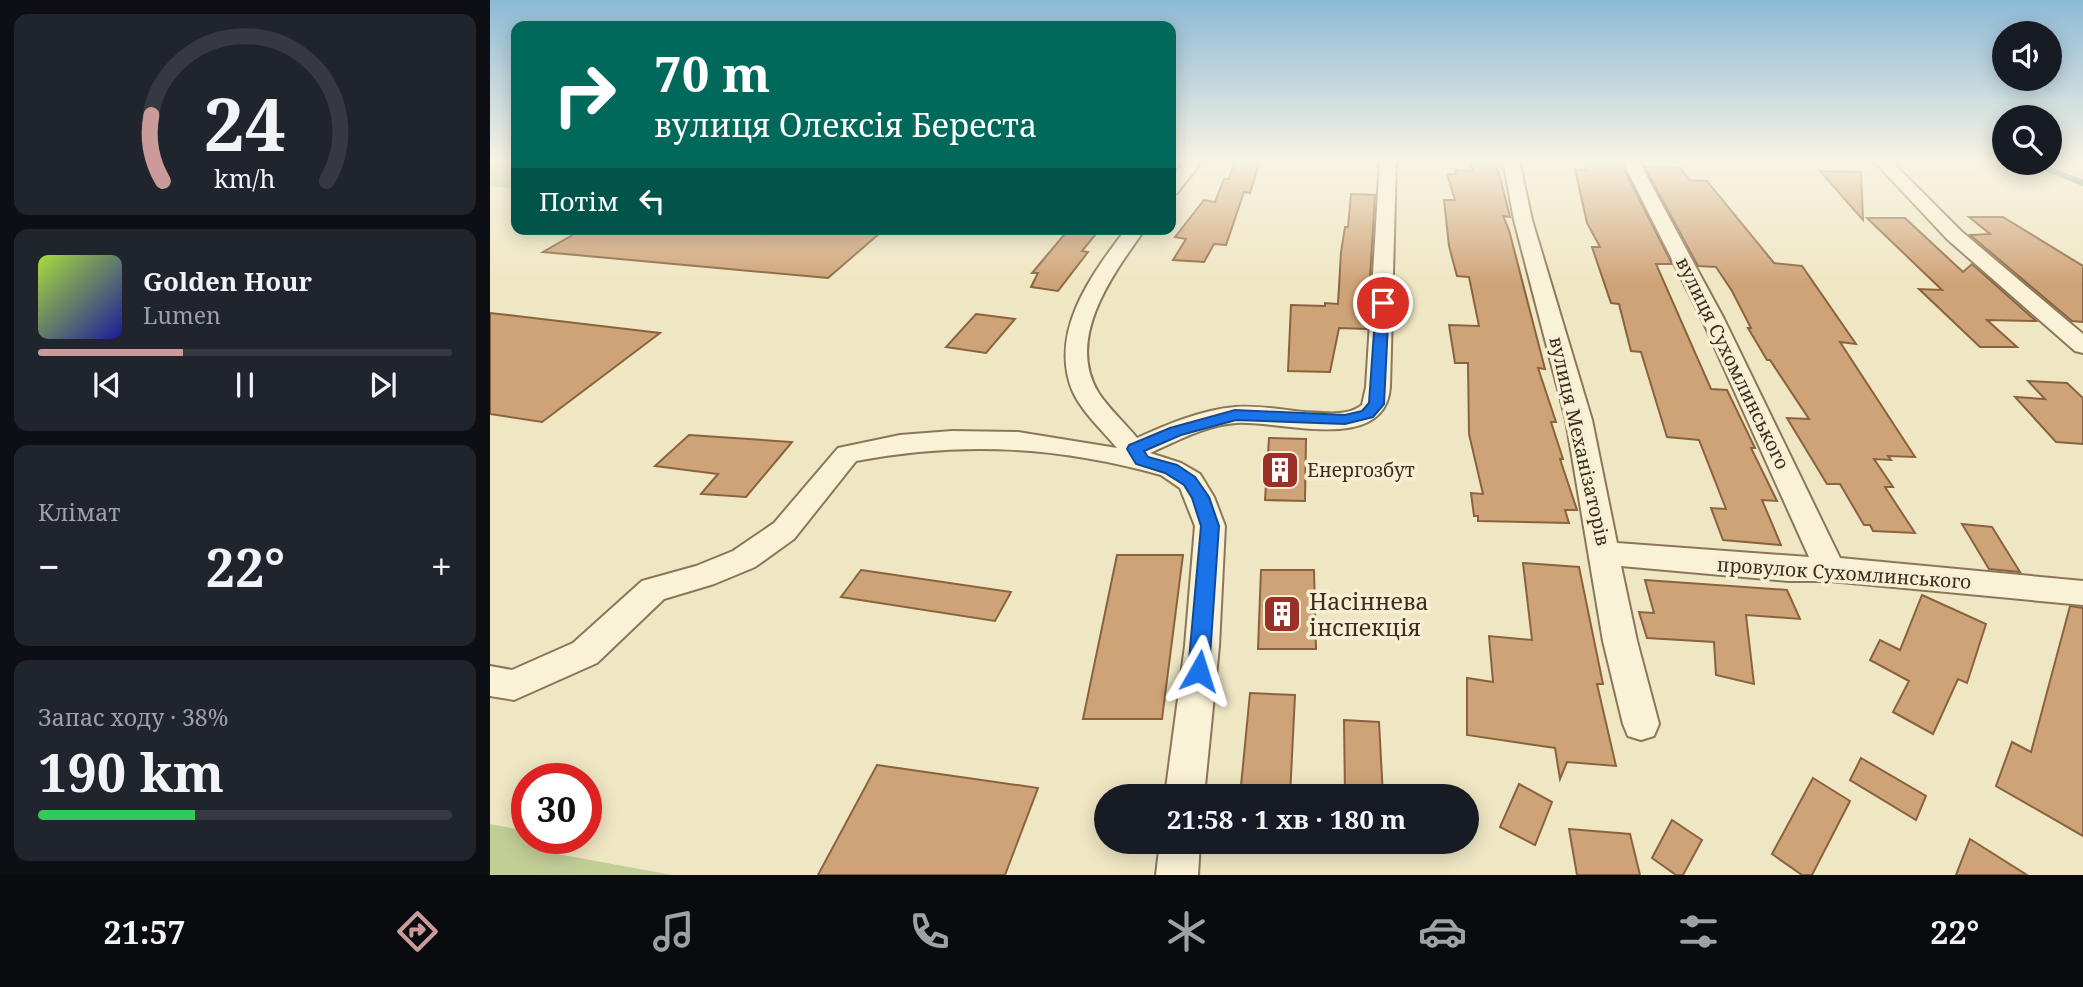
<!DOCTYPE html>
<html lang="uk">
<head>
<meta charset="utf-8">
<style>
  body { margin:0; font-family:"Noto Serif",serif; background:#20242c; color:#f1f3f6; height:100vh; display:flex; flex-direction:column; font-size:26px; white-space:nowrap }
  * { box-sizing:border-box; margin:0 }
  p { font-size:23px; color:#9ea1a6 }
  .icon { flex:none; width:38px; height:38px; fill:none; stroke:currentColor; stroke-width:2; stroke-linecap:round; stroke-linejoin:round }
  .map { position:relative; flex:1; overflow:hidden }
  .side { display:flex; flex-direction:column; gap:14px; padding:14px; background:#0d0f14; width:490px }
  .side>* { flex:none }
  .guide { position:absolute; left:21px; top:21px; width:665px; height:214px; border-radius:14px; box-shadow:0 4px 18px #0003; background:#00695c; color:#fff; overflow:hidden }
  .fabs { position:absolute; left:1502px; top:21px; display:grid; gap:14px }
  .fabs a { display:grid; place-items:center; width:70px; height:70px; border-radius:50%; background:#171b24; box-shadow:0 4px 18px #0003; font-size:35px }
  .speed { position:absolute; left:21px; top:763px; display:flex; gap:14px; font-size:35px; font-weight:700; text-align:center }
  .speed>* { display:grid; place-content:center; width:91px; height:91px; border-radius:50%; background:#171b24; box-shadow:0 4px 18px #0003; line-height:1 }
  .speed .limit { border:10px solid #d22; background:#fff; color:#111 }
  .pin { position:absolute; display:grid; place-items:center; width:60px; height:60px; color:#fff; margin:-30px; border:4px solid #fff; border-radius:50%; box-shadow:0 2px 7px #0007 }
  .me { position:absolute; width:77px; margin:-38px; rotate:6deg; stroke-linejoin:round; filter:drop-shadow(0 0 5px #0008) }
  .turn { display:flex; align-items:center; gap:24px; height:147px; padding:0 28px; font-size:32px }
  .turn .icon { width:91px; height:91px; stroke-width:2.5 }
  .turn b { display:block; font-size:49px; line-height:60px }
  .then { display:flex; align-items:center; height:66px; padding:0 28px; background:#0003; gap:14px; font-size:26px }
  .big { font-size:52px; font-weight:700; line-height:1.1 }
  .side .tile { flex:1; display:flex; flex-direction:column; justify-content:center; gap:10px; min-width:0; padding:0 24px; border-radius:14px; background:#20242c }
  .side .dial { align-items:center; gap:0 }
  .dial svg { height:182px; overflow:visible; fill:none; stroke:#363941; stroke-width:7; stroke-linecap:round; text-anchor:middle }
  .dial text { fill:#f1f3f6; stroke:none }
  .song { display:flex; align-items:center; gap:21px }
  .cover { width:84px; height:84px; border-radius:10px; background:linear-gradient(135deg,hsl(80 70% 55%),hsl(240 70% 35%)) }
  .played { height:7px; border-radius:4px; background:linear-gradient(90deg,#ca9b99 35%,#363941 35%) }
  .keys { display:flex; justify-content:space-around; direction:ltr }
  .heat { display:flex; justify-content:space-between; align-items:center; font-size:38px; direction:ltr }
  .charge { height:10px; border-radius:5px; background:linear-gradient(90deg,#34c759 38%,#363941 0) }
  .trip { position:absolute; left:604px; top:784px; width:385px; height:70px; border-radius:35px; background:#171b24; box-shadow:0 4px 18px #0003; font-weight:700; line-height:70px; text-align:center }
  .tab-bar { display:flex; height:112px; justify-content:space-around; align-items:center; background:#090b0e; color:#9ea1a6 }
  .tab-bar .icon { width:49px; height:49px }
  .tab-bar .on { color:#ca9b99 }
  .tab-bar b { font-size:32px; color:#f1f3f6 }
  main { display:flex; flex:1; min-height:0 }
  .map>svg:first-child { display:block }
</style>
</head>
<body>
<main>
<section class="side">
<div class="tile dial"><svg viewBox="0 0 100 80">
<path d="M14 69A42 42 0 1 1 86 69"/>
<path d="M14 69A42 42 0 0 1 9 40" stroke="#ca9b99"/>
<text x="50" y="56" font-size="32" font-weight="700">24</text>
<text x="50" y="72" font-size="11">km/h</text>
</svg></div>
<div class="tile">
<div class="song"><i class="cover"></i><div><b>Golden Hour</b><p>Lumen</p></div></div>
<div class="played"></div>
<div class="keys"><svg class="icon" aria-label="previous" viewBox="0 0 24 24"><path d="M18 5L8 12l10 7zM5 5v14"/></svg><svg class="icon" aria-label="pause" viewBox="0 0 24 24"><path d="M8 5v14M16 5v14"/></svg><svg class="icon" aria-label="next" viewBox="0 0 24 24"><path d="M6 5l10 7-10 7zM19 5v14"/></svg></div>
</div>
<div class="tile"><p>Клімат</p>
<div class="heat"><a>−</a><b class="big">22°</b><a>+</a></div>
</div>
<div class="tile"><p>Запас ходу · 38%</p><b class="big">190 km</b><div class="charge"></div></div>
</section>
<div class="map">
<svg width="1593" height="875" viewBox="0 0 1593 875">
  <rect width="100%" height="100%" fill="#efe6c3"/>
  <g fill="#c3ce97">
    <path d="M0,160H26V189L0,186Z"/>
    <path d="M0,824L37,831V838H43L46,850L182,875H0Z"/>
  </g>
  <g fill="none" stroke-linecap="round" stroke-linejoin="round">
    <path stroke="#6c918b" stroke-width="6" d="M1543,163L1593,183"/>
  </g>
  <g fill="#cfa378" stroke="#8a633e" stroke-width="2">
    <path d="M745,160H770L760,193L754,192L736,245L724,244L714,262L683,260L696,239L685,237L714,200L725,202L734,179H739Z"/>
    <path d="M979,160H1003L1009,173L1020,217L1013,216L1019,230L1055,369L1048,368L1066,422H1061L1073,459H1070L1087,510H1075L1079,523L988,521V516H984L981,493L993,494L979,434L978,363H965L959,325L989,326L979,277L967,276L959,246L954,200H965L957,174H966L965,170L983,171Z"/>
    <path d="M1094,160L1126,161L1128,165H1132L1182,264H1166L1221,389L1237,390L1265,448H1261L1287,501L1272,500L1291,545L1233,540L1221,508L1236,509L1209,440L1177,437L1151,352L1141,351L1129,304L1121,303L1102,247H1110L1097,223L1085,169L1097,170Z"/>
    <path d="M1154,166L1190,167L1199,180L1217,181L1284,263L1312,266L1366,344L1350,342L1425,457L1398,456L1401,460L1384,459L1403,487H1395L1425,533L1383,531L1380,525H1374L1350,484H1337L1297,418L1319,419L1280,360H1277L1258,328H1261L1242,291L1226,267L1208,266Z"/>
    <path d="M1330,171L1371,172L1373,220Z"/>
    <path d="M861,194L885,195L877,329L849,328L840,372L798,371L801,305L835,306V303L848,304L851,252L855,227H858Z"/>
    <path d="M1479,217H1513L1593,266V322L1582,321L1480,235L1500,234Z"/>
    <path d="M1377,218H1415L1473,272L1482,264L1546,321L1497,320L1527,347H1490L1429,289L1452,290Z"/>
    <path d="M93,229H346L390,233L338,278L53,252Z"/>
    <path d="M579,229H610L592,251L598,252L568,291L541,287L548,273H542Z"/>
    <path d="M0,313L170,333L52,422L0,414Z"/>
    <path d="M486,314L525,319L496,353L456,347Z"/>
    <path d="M1538,381L1577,383L1593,398V444L1566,442L1525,397L1555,399Z"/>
    <path d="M199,435L302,442L256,497L211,494L228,474L165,466Z"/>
    <path d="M779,438L816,439L815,501L775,500Z"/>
    <path d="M1472,524L1502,527L1530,572L1499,569Z"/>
    <path d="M627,555H693L672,719H593Z"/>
    <path d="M1033,563L1089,567L1113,684H1107L1126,766L1077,762L1070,779L1065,748L977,735V678L1003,682L999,636L1042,640Z"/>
    <path d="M371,570L521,592L505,621L351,597Z"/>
    <path d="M771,570H824L826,649H768Z"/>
    <path d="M1155,580L1297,590L1310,619L1256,615L1264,684L1226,675L1224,642L1157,638L1149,612L1164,613Z"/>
    <path d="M1432,595L1496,624L1477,683L1468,679L1443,734L1403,712L1419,681L1380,660L1390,640L1410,650Z"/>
    <path d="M1580,606L1593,608V836L1506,786L1522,742L1541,752Z"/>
    <path d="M760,693L805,695L800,796H750Z"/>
    <path d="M854,720L889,722L893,796H855Z"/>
    <path d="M1371,758L1436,796L1426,820L1360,780Z"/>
    <path d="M387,765L548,788L515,875H328Z"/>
    <path d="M1323,778L1360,801L1322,875H1312L1282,854Z"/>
    <path d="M1029,784L1062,802L1045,845L1010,827Z"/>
    <path d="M1182,820L1212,840L1193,875H1186L1162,858Z"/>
    <path d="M1079,829L1140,834L1150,875H1087Z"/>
    <path d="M1480,839L1537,875H1466Z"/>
  </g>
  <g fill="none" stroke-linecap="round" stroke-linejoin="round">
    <defs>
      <g id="street">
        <path d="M696,160H713L687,193L681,194V178Z"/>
        <path d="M890,160H906L900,387C895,455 790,420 746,423C716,425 687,441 660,453L691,463L710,474L724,497L735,526L729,646L714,796H675L695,646L705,526L690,488L671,475C567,446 471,441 366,461L304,539L265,567L224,584L174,599L107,663L24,700L0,696V666L22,670L83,643L152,581L206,566L243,551L284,523L348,448L410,435L462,431L528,432L627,448C613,431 592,412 583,392C558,333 601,275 636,229H655C624,273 575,337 608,392C618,408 635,423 647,438C678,424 711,410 745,407C768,405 792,410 815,412C833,413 857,417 872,405L876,387Z"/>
        <path d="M1013,160H1029L1042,220L1102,420L1127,543L1319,557L1212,319L1132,160H1148L1234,319L1350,558L1593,581V605L1340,581H1298L1131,566L1147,641L1169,724L1164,736L1151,740L1138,736L1133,724L1113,641L1076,420L1024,220Z"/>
        <path d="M1383,160H1400L1471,231L1593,334V353L1585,351L1457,239Z"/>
        <path d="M670,842H710L708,875H666Z"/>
      </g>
    </defs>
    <use href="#street" stroke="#8a7759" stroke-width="4"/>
    <use href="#street" fill="#faf2d7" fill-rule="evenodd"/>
  </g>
  <linearGradient id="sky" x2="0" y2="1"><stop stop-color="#8dbad6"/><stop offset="0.57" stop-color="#f8f4e4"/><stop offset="1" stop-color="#f8f4e4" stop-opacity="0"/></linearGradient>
  <rect width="1593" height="283" fill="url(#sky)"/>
  <path fill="#1a73e8" stroke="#114b97" stroke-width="2" d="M893,299L899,303L894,404L883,417L855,424L746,420L691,435L654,451L658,457L687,465L705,477L719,497L729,526L719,671L716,678L709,680L701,678L698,671L711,526L702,498L694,485L675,473L646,464L637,449L639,445L680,428L745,410L855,415L872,411L879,403L886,303Z"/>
  <defs>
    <symbol id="building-square" viewBox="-11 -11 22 22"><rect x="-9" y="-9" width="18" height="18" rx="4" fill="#9b3028" stroke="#f7efd3"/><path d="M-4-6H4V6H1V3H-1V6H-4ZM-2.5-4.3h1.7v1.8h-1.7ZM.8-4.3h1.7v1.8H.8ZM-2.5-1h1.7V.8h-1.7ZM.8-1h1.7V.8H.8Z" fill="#fff"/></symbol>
  </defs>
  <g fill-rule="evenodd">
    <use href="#building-square" x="768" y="448" width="44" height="44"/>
    <use href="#building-square" x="770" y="592" width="44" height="44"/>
  </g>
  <g text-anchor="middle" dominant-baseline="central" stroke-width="7" stroke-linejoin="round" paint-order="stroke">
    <g font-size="19" fill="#3a2e1e" stroke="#f7efd3">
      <text transform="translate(1243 363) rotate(64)">вулиця Сухомлинського</text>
      <text transform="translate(1090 441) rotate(77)">вулиця Механізаторів</text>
      <text transform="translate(1354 573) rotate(4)">провулок Сухомлинського</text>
    </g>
    <g font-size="19" fill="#3a2e1e" stroke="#f7efd3" text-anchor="start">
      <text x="817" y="470">Енергозбут</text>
    </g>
    <g font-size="23" fill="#3a2e1e" stroke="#f7efd3" text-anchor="start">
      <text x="819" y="601">Насіннева<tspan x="819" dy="26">інспекція</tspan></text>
    </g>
  </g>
</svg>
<div class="fabs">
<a><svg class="icon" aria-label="sound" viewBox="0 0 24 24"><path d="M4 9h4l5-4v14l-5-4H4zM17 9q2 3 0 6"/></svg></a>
<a><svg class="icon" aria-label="search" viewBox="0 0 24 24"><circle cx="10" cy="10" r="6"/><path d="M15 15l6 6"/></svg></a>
</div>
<div class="speed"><div class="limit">30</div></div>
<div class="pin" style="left:893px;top:303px;background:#d93025"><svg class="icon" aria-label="arrive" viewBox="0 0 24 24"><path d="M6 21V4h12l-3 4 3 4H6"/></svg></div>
<svg class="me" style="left:709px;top:671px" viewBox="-20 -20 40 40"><path d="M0-17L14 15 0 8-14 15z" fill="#1a73e8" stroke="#fff" stroke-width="4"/></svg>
<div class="trip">21:58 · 1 хв · 180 m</div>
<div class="guide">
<div class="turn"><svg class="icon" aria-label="right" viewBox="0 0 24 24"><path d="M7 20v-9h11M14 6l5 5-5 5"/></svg><div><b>70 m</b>вулиця Олексія Береста</div></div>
<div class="then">Потім<svg class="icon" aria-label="left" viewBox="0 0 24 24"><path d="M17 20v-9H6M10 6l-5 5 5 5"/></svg></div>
</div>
</div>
</main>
<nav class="tab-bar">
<b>21:57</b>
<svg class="icon on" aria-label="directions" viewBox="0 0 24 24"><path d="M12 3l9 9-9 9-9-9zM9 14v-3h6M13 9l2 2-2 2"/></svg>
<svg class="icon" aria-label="music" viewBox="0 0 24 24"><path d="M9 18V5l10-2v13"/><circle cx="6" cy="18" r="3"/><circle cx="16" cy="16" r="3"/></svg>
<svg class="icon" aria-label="phone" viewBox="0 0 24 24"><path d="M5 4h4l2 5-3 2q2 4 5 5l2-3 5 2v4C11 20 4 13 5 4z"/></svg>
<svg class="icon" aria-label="climate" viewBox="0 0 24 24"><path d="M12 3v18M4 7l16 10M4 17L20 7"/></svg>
<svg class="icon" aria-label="car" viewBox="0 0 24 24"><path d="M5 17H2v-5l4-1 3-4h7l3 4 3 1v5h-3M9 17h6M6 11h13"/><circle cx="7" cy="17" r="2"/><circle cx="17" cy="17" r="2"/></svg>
<svg class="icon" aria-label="filters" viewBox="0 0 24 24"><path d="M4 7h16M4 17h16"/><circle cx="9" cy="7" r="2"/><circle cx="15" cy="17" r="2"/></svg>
<b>22°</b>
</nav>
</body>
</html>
